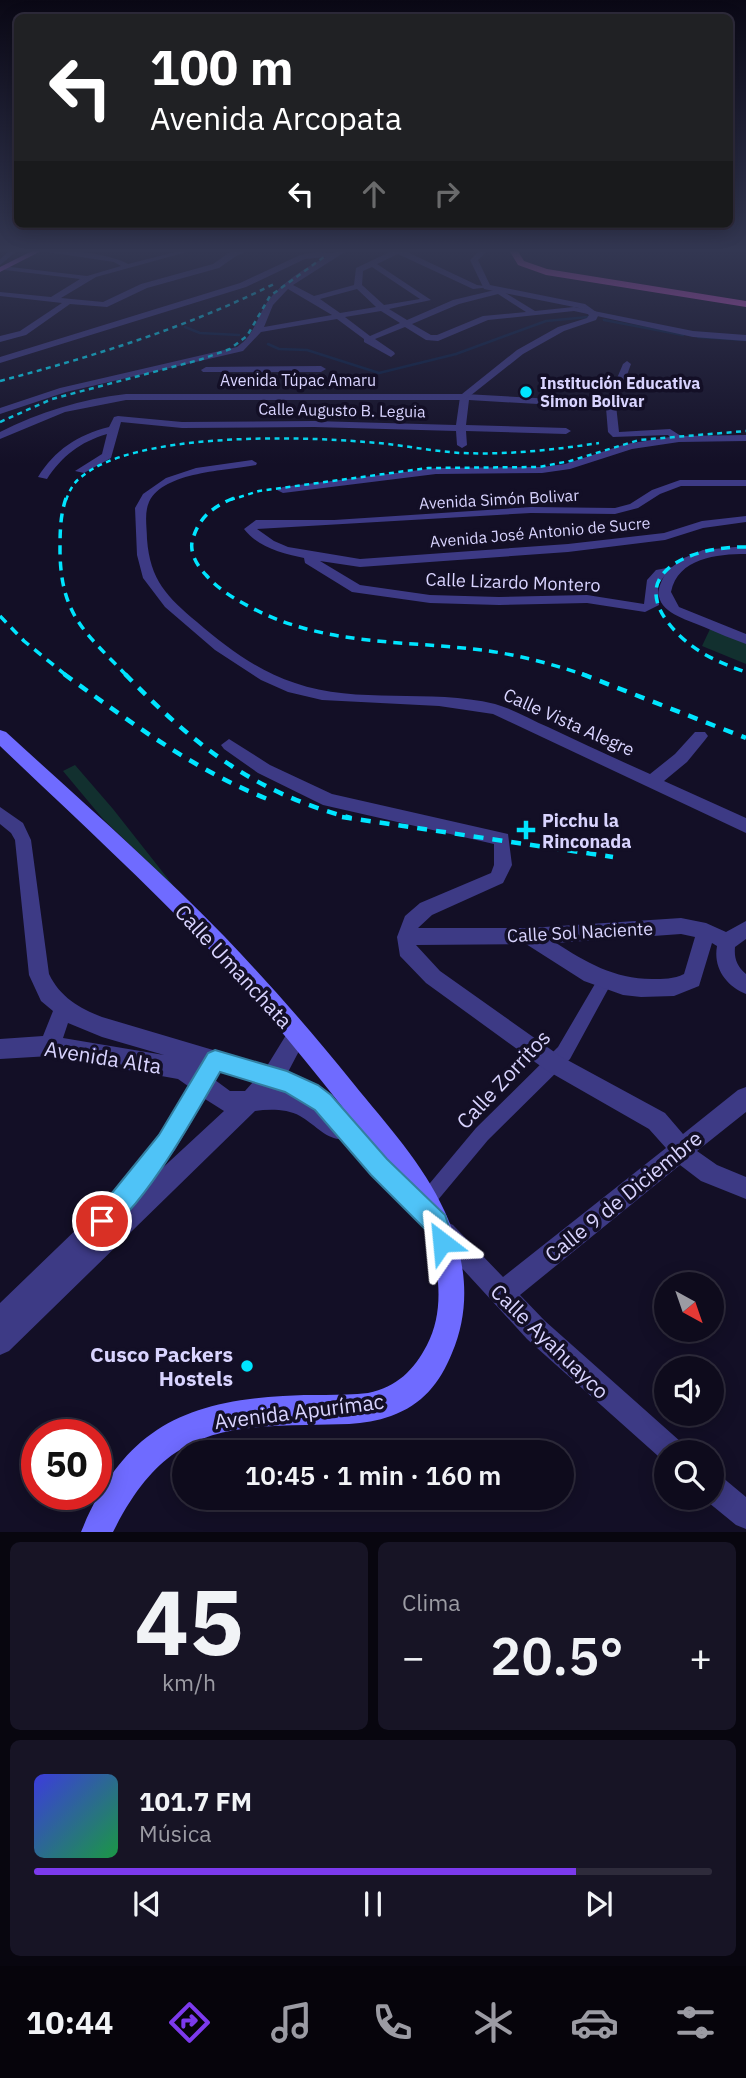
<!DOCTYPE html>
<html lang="es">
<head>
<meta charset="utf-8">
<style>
  body { margin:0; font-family:"IBM Plex Sans",sans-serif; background:#171425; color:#f1f3f6; height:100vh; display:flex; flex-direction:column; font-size:26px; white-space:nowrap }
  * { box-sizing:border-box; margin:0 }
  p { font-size:23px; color:#9b9ba3 }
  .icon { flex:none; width:38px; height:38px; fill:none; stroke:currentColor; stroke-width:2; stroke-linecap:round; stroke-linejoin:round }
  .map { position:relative; height:1532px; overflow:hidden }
  .drawer { display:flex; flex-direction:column; gap:10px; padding:10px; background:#08060f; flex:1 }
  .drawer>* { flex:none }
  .top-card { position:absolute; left:14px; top:14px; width:719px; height:214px; border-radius:10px; box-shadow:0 4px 18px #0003,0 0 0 2px #2e2b3b; background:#202124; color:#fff; overflow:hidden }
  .needle { width:46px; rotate:140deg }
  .controls { position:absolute; left:654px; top:1272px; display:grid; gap:14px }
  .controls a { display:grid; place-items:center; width:70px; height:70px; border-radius:50%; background:#0e0b1c; box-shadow:0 4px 18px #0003,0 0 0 2px #2e2b3b; font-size:35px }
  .speed { position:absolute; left:21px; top:1419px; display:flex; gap:14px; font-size:35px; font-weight:700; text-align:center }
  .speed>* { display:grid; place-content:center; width:91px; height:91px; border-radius:50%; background:#0e0b1c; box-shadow:0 4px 18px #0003,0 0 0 2px #2e2b3b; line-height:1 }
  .speed .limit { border:10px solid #d22; background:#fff; color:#111 }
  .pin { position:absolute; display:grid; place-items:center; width:60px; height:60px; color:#fff; margin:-30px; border:4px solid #fff; border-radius:50%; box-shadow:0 2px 7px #0007 }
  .me { position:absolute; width:77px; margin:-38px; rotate:331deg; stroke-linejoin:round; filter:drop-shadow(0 0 5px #0008) }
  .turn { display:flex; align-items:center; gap:24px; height:147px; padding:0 21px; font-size:32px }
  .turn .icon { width:91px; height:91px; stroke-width:2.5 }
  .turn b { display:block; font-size:49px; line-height:60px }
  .lanes { display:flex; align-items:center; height:66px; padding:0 21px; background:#0003; justify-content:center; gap:35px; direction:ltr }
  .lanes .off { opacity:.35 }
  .big { font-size:52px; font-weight:600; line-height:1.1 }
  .drawer .widget { flex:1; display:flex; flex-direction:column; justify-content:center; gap:10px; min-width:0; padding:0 24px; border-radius:10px; background:#171425 }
  .drawer .dial { align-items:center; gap:0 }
  .dial b { font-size:91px; line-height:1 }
  .song { display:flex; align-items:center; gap:21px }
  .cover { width:84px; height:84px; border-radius:10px; background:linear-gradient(135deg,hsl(240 70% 55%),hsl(140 70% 35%)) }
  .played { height:7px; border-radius:4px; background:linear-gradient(90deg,#7c3aed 80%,#2e2b3b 80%) }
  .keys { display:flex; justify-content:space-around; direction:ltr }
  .heat { display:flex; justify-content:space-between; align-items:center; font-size:38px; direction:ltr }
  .drawer .tiles { flex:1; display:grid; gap:10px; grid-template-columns:1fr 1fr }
  .widget:last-child { grid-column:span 2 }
  .trip { position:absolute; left:172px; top:1440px; width:402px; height:70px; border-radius:35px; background:#0e0b1c; box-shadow:0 4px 18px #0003,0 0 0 2px #2e2b3b; font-weight:600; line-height:70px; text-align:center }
  .menu { display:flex; height:112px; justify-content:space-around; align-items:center; background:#06040b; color:#9b9ba3 }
  .menu .icon { width:49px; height:49px }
  .menu .selected { color:#7c3aed }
  .menu b { font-size:32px; color:#f1f3f6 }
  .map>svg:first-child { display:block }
</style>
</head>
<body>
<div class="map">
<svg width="746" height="1532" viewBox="0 0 746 1532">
  <rect width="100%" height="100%" fill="#130f26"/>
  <g fill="#12302f">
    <path d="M711,627L746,642V664L702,646Z"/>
    <path d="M75,765L113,809L176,889L103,819L63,771Z"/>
  </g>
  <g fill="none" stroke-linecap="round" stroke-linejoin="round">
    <g stroke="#0a1f44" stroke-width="2.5">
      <path d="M604,320L683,335"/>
      <path d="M185,327L200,333L239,335"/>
      <path d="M698,337L746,340"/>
      <path d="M268,344L279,349L307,350L379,373L456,354L546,321L588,317"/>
    </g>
    <path fill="#3d3a85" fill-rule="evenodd" d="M604,975L609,977L612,982L570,1059L488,1140L432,1207L426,1210L420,1207L417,1201L420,1195L476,1128L558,1047L599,977Z"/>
    <g fill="#3d3a85" fill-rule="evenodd">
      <path d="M10,250H18L0,265V259Z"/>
      <path d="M34,250C59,249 106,252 128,264L183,250H194L96,277L61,298L103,302L141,284L213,264L230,252L250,250L236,256L219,268L147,288L107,307L70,304L26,335L0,342V336L20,331L62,303L0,296V292L51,297L80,279L5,270L2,266L87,276L121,266L114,262Z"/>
      <path d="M339,250H348L293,285L314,296L354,285L356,268L394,250H403L477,285L491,287L473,289L398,254L377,264L431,300L389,309L407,320L453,300L499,289L535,311L574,307L693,331L746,335V341L693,337L574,311L488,320L438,341L426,340L405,327L375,339L394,352L395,354L391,357L364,342V339L337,319L261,332L243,351L66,392L0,414V408L60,388L237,347C255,335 256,318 268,301C282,282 305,268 326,257L305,259L246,287L0,363V357L240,283L300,255L316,252L333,253ZM372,267L420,299L384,305L362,285L363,271ZM288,289L332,315L264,327L273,305ZM357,289L376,307L340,313L320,299ZM498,294L526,312L483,316L437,335H431L412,324L459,304ZM381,311L400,323L370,336L345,317Z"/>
      <path d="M627,361L631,364L616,405L619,432L670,429L681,436L746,435V441L679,442L632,449L570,469L542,473L436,474L283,493L277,490L283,487L436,468L542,467L565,464L626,444L670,437L668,435L613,437L608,432L606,408L469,400L466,425L566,428L571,431L566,434L466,431L467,445L462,448L457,445L456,431L314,427L182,428L121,422L111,458L84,473L75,471L102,454L107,434C80,442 62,456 47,479L38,477C55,450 77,435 109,427L114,417L118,416L182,422L314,421L456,425L460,397L465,394L607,402L623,364Z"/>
      <path d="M206,367L321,366L326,369L321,372H203L201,370Z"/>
      <path d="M252,460L257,463L256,465C227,471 164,471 149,502C144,513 147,528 147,539C150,580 167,597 197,622C226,647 258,671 295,683C357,705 430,688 495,704C513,709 531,720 548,727C582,743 616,759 650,774L675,754L695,732H705L708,736L705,740L687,762L664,781L746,818V833L493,714L439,706L322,700L288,692L261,680L215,650L165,607L143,578L137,555L135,508L143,494L166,478L196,468Z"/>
      <path d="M680,480H746V486H681L660,494L638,508L615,514L531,513L257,529L274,541L288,547L360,559L568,544L664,533L702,521L746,516V522L703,528L665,540L568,552L360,567L320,561L360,585L430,595L499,597L587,595L644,604L647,580L656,570L672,567L684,558L703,550L746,546V554C717,554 678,558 671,592L679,607L746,634V644C732,639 718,633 704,627C680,617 644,608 665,575L658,585L659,605L645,612L587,603L499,605L430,603L352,592L305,563L304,558C282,553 259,548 244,529L256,520H334L531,507L615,508L630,504L652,490Z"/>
      <path d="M229,739L270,765L332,794L508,834L512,865L503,883L432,915L418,928H529L681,918L706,923L726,932L746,921V939L735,947C734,959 737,966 746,974V994C726,986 713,968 717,946L712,943L699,986L674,996L641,997L623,995L584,981L526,944L416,945L440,971L560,1056L665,1113L683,1134L738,1090L746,1087V1112L697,1151L717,1165L746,1177V1199L701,1181L680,1165L520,1295L545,1321L681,1442L684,1452H667V1464L527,1339L437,1241L433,1233L437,1225L445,1221L453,1225L503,1277L666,1148L649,1129L546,1070L426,983L400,956L397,937L405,916L420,903L491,873L494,865V844L323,805L258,773L224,749L221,745ZM681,934L695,937L684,974C674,979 663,979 652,979C614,979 586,962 556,943Z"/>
      <path d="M0,807L23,823L31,840L49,974C60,997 79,1008 102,1017L267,1066L291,1027L298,1024L305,1027L308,1034L288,1072C328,1088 349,1119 378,1150C396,1168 415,1186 433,1204L437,1212L433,1220L425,1224L417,1220L339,1139C325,1138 313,1123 300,1116C287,1109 270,1109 255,1111L9,1351L0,1355V1303L113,1194L159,1134L188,1086L178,1079L50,1056L0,1059V1039L43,1036L53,1011L41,1001L29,975L15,840L11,833L0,824ZM68,1023L102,1037L164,1055L63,1038ZM216,1071L253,1082L245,1091H230L215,1080ZM205,1099L224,1111L157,1173L175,1150Z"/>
      <path d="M712,1473L722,1477L746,1497V1529L736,1525L703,1498H712Z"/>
    </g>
    <path fill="#3d3a85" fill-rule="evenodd" d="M480,250H488L478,260L490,285L585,304L599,314L596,320L564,331L523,354L465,400H126L65,412L0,439V432C40,412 81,399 126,394H462L517,350L558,327L587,318L589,315L579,308L484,289L470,260Z"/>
    <path fill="#6f6bff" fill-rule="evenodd" d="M0,730L6,732C79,799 155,865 224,936C269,983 312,1032 353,1083C386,1124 423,1163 445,1212C466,1258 472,1306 452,1353C440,1383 422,1405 391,1416C364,1426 335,1424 306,1425C208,1426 160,1439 113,1532H81C122,1433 179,1402 283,1396C311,1394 340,1396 368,1393C397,1387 414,1370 427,1345C446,1309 439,1262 424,1226C406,1180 370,1142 340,1104C297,1050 253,996 206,946C140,877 69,812 0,746Z"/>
    <path fill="#c25bff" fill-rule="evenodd" d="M34,250H43L0,272V267Z"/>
    <path fill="#e055d1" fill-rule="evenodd" d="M509,250H517L524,261L547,269L746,301V307L546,275L518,265Z"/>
    <g stroke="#00e5ff" stroke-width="2.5" stroke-dasharray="5 4.5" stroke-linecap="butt">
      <path d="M0,381C95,356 188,327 276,283"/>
      <path d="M0,422L52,399L199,360L230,349L247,336L270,296L324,257"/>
      <path d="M66,500C69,492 73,483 80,478C132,432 298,436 366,442C398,444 429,451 461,453C507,455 553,450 599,443"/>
      <path d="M230,500L259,491L428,468L539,467L570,461L639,440L746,431"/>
    </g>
    <g stroke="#00e5ff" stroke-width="3.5" stroke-dasharray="9 7" stroke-linecap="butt">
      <path d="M66,498C60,516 60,533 60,552C61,616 86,633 127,676"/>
      <path d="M234,498C212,507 198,518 192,542C190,554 198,567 206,575C219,590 236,600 254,609C328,647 409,640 489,651C523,656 555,665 588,676"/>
      <path d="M746,547C689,546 618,575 680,636C699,654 722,664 746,672"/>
      <path d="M0,616L24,641L67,676"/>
    </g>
    <g stroke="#00e5ff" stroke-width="4.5" stroke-dasharray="10 9" stroke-linecap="butt">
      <path d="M64,674C129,721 195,771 270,800"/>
      <path d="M125,674C194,745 254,793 351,818"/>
      <path d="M582,674L746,738"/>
      <path d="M342,817L613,857"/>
    </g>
  </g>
  <linearGradient id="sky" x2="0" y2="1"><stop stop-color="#0a0815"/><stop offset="0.54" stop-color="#333752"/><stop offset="1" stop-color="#333752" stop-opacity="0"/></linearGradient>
  <rect width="746" height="464" fill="url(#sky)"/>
  <path fill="#4fc3f7" stroke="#337fa1" stroke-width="2" d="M215,1050L287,1071L318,1085L331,1095L387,1159L445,1215L454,1242L451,1251L442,1255L434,1251L426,1230L371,1175L315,1110L285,1092L220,1072C198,1110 139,1217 102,1233L93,1230L90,1221L93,1213L112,1193L159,1135L208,1053Z"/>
  <g fill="#00e5ff" stroke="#130f26" stroke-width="2.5">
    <circle cx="526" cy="392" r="7"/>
    <path d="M522.5 819.5h7v7h7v7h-7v7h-7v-7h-7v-7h7z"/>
    <circle cx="247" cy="1366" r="7"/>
  </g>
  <g text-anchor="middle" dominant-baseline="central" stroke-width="7" stroke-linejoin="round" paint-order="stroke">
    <g font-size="16" fill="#d9d4ff" stroke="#130f26">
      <text x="298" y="380">Avenida Túpac Amaru</text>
      <text transform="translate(342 410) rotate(1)">Calle Augusto B. Leguia</text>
      <text transform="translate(499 499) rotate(-3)">Avenida Simón Bolivar</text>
      <text transform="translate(540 532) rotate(-5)">Avenida José Antonio de Sucre</text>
    </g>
    <g font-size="16" font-weight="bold" fill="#d9d4ff" stroke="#130f26" text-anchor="start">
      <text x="540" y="383">Institución Educativa<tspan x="540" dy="18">Simon Bolivar</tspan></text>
    </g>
    <g font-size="18" fill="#d9d4ff" stroke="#130f26">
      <text transform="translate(513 582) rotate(2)">Calle Lizardo Montero</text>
      <text transform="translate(569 722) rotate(24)">Calle Vista Alegre</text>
      <text transform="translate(580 932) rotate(-3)">Calle Sol Naciente</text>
    </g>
    <g font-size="18" font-weight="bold" fill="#d9d4ff" stroke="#130f26" text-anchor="start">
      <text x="542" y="820">Picchu la<tspan x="542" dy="21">Rinconada</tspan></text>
    </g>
    <g font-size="21" fill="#d9d4ff" stroke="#130f26">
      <text transform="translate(234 966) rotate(47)">Calle Umanchata</text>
      <text transform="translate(103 1057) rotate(9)">Avenida Alta</text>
      <text transform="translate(503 1079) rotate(-47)">Calle Zorritos</text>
      <text transform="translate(623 1196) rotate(-39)">Calle 9 de Diciembre</text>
      <text transform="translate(550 1341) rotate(44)">Calle Ayahuayco</text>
      <text transform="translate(299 1411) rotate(-7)">Avenida Apurímac</text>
    </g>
    <g font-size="21" font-weight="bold" fill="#d9d4ff" stroke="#130f26" text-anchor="end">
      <text x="233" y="1354">Cusco Packers<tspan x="233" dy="24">Hostels</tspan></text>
    </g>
  </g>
</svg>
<div class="controls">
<a><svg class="needle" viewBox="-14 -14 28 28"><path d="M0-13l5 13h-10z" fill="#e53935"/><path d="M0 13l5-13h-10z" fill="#9b9ba3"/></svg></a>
<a><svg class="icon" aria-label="sound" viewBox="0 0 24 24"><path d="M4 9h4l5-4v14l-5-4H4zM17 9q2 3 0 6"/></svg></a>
<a><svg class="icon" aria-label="search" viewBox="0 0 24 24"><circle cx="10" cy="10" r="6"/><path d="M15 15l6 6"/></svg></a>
</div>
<div class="speed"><div class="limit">50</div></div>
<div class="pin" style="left:102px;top:1221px;background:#d93025"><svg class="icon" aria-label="arrive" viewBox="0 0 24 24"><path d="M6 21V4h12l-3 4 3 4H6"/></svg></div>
<svg class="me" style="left:442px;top:1242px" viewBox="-20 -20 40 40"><path d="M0-17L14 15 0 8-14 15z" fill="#4fc3f7" stroke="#fff" stroke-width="4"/></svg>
<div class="trip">10:45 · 1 min · 160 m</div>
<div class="top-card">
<div class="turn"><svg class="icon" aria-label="left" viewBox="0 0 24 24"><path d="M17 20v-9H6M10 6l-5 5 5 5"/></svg><div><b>100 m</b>Avenida Arcopata</div></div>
<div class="lanes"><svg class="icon" aria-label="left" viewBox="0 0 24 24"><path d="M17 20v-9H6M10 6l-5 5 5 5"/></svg><svg class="icon off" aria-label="ahead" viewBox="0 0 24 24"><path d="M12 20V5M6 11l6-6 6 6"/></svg><svg class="icon off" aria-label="right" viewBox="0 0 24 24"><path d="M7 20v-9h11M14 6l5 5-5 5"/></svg></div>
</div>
</div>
<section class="drawer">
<div class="tiles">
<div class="widget dial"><b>45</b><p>km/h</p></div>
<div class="widget"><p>Clima</p>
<div class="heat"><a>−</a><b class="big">20.5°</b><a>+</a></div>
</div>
<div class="widget">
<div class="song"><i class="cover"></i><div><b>101.7 FM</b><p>Música</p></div></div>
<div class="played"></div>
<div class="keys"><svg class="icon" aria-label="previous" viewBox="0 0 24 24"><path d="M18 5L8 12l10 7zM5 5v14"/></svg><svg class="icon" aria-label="pause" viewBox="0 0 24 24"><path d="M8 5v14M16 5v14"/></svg><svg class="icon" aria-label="next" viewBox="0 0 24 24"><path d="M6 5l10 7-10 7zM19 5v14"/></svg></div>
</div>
</div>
</section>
<nav class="menu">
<b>10:44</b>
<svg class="icon selected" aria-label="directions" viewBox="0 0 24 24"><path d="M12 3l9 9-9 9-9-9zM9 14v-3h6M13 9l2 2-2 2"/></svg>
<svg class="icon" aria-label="music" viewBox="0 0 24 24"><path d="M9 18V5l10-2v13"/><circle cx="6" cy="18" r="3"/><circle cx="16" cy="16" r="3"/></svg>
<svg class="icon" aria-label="phone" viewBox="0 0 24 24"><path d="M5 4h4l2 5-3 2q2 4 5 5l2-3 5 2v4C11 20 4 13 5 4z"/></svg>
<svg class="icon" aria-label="climate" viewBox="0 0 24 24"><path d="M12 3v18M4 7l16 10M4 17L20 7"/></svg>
<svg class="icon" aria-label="car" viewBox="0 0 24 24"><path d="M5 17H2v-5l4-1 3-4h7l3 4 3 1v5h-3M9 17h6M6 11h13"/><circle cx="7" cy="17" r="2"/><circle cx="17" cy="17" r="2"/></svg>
<svg class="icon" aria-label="filters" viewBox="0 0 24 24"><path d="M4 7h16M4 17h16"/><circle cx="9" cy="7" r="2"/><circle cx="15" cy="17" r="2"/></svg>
</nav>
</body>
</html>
